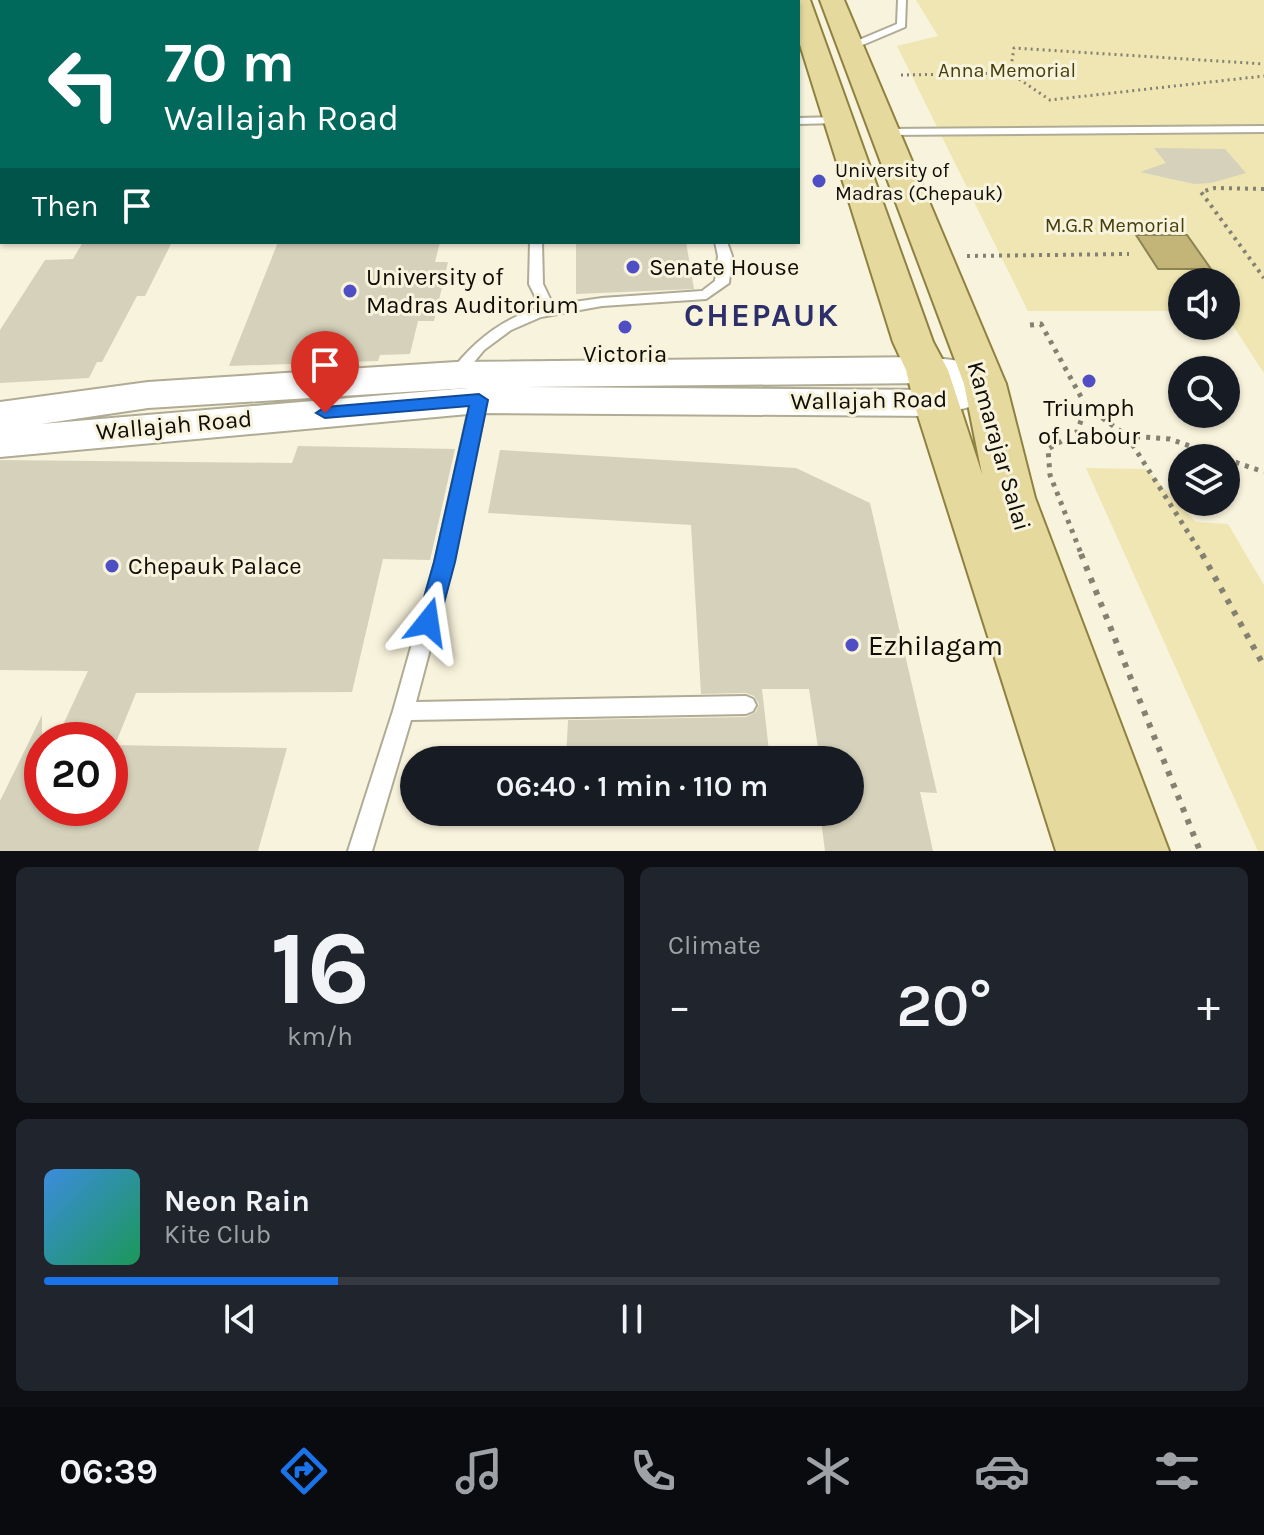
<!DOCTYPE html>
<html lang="en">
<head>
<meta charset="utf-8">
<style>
  body { margin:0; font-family:Karla,sans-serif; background:#20242c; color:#f1f3f6; height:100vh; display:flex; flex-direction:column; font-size:30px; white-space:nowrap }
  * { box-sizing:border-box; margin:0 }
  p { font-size:26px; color:#9ea1a6 }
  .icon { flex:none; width:44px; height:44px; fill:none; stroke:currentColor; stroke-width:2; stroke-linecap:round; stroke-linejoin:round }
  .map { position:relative; height:851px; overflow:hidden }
  .details { display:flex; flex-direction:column; gap:16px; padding:16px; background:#0d0f14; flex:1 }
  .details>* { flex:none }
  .hud { position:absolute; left:0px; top:0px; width:800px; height:244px; box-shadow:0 2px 6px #0004; background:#00695c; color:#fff; overflow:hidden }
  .controls { position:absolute; left:1168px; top:268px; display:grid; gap:16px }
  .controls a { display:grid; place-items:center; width:72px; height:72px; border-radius:50%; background:#171b24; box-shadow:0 2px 6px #0004; font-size:40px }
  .speed { position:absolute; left:24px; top:722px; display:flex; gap:16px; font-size:40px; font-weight:700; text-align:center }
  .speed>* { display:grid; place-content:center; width:104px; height:104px; border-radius:50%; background:#171b24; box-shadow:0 2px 6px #0004; line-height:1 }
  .speed .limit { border:12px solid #d22; background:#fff; color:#111 }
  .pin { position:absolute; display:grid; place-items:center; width:68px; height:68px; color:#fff; margin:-82px -34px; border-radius:50% 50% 50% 0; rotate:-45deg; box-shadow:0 0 8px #0007 }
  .pin .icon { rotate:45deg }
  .me { position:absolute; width:88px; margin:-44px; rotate:15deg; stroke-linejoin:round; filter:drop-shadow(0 0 6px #0008) }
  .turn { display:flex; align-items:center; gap:28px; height:168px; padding:0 32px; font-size:36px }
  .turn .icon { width:104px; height:104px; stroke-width:2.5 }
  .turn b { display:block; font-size:56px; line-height:68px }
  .then { display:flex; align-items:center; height:76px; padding:0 32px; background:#0003; gap:16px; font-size:30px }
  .big { font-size:60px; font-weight:600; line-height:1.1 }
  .details .card { flex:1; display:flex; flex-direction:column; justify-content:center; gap:12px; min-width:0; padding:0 28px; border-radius:12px; background:#20242c }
  .details .dial { align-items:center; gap:0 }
  .dial b { font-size:104px; line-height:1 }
  .song { display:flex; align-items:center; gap:24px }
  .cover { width:96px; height:96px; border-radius:12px; background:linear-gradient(135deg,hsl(210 70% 55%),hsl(150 70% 35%)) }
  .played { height:8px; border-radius:4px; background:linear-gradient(90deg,#1a73e8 25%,#363941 25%) }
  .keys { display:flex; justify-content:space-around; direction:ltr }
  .heat { display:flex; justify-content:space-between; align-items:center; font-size:44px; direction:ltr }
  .details .tiles { flex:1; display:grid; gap:16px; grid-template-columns:1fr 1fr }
  .card:last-child { grid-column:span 2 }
  .trip { position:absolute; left:400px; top:746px; width:464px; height:80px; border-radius:40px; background:#171b24; box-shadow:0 2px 6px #0004; font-weight:600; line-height:80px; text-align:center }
  .tabs { display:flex; height:128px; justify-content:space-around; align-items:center; background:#090b0e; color:#9ea1a6 }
  .tabs .icon { width:56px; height:56px }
  .tabs .selected { color:#1a73e8 }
  .tabs b { font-size:36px; color:#f1f3f6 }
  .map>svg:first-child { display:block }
</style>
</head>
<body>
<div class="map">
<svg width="1264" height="851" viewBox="0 0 1264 851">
  <rect width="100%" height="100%" fill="#f8f3dc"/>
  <g fill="#f0e6b3">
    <path d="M916,0H1264V373L1226,315V282H1182V311H1028L897,46L938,36Z"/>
    <path d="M1086,468L1146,469L1196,522L1228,524L1264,585V851H1258Z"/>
  </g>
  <path fill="#c2b577" stroke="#8c8355" stroke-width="2" d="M1136,235H1187L1211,269H1158Z"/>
  <g fill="#d5d1ba">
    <path d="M1154,148L1225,149L1246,173L1211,183L1194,184L1140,172L1166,163Z"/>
    <path d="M83,242H172L145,296H137L102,362H97L89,378L0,383V330L45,260L73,259Z"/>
    <path d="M278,242H440L435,262H448L434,321H418L410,354L380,355L378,361L229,366Z"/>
    <path d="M576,242H686L694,289L576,294Z"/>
    <path d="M298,446L455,449L430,560L383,559L352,692L136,693L117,740H56L88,671L0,670V460L292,463Z"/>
    <path d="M500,450L796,468L870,503L937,793L920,792L933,851H825L820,812H850V760H820L809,689H762L770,760H566L568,720L746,717L756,712L759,704L754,696L746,693L701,694L691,525L488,513Z"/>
    <path d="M42,715V808H110V745L287,748L258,851H0V801Z"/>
  </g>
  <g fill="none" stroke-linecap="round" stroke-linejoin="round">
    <defs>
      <g id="lane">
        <path d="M690,0H698L699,2H691Z"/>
        <path d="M898,0H906L905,27L853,49H847V45L897,24Z"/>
        <path d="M798,118L839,117L844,120L839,123L798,124Z"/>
        <path d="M1264,126V132L886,135L881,132L886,129Z"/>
        <path d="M530,242H542L543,284L553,305L602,298L702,291L715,281L718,256L715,242H727L732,256L729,283L706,299L602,306L541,317L511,330L484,350L461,378H451L448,375C472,343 501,318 541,308L529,284Z"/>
        <path d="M479,395L487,400L453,562L416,702L746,696L753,699L756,705L753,711L746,714L411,720L372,851H348L393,711L435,562L471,400Z"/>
      </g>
      <g id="street">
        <path d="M167,0H192L193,2H168Z"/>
        <path d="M2,171V187L0,188V172Z"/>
      </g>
      <path id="secondary" d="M927,357C954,361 990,360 1006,384L992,401L935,416L479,413L0,457V402L148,382L456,362ZM927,383L951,386L935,390L524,387ZM468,388L41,424L148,408Z"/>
      <path id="primary" d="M786,0H810L933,342L948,370L982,474L964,384L820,0H844L1006,384L1035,498L1169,851H1056L914,403L906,370L893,342L798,38V2Z"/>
    </defs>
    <use href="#lane" stroke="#afab94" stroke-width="4"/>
    <use href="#street" stroke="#afab94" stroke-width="4"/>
    <use href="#secondary" stroke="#afab94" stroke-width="4"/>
    <use href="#primary" stroke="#8f813f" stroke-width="4"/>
    <g stroke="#848172" stroke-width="3" stroke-dasharray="2 4" stroke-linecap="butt">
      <path d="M1010,73L1014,48L1264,64"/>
      <path d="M901,75L1010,73L1050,100L1264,76"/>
    </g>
    <g stroke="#848172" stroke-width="4" stroke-dasharray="3 5" stroke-linecap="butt">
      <path d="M1264,189L1215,188L1201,192L1264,278"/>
      <path d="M967,256L1129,254"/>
    </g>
    <g stroke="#848172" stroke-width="5" stroke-dasharray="4 6" stroke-linecap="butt">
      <path d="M1030,325L1041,324L1086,406L1077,432L1048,449L1050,475L1082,556"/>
      <path d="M1086,406L1127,436L1170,439L1224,458"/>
      <path d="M1127,436L1203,556"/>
      <path d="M1226,459L1264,472"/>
    </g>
    <g stroke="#848172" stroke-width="6" stroke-dasharray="5 8" stroke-linecap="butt">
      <path d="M1081,554L1200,851"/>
      <path d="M1202,554L1264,666"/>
    </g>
    <use href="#lane" fill="#fff" fill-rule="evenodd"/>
    <use href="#street" fill="#fff" fill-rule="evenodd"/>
    <use href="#secondary" fill="#fff" fill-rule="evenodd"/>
    <use href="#primary" fill="#e6d99e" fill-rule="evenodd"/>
  </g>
  <path fill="#1a73e8" stroke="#114b97" stroke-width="2" d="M479,394L488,400L455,562L439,622L436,628L428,630L420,628L417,622L434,562L469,406L325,418L316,413L325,407Z"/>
  <g fill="#4f4ec5" stroke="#f8f3dc" stroke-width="3">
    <circle cx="819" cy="181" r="8"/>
    <circle cx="633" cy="267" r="8"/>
    <circle cx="350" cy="291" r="8"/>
    <circle cx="625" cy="327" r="8"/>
    <circle cx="1089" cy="381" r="8"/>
    <circle cx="112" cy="566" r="8"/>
    <circle cx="852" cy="645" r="8"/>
  </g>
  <g text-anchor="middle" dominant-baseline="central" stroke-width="6" stroke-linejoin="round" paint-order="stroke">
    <g font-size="20" fill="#473e0b" stroke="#f8f3dc">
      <text x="1007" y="70">Anna Memorial</text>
      <text x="1115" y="225">M.G.R Memorial</text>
    </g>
    <g font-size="20" fill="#0e0d06" stroke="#f8f3dc" text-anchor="start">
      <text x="835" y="170">University of<tspan x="835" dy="23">Madras (Chepauk)</tspan></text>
    </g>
    <g font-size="24" fill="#0e0d06" stroke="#f8f3dc" text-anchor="start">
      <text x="649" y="267">Senate House</text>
      <text x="366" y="277">University of<tspan x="366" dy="28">Madras Auditorium</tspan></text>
      <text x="625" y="354" text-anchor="middle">Victoria</text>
      <text x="1089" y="408" text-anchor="middle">Triumph<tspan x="1089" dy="28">of Labour</tspan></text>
      <text x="128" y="566">Chepauk Palace</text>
    </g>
    <g font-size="24" fill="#0e0d06" stroke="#f8f3dc">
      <text transform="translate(869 400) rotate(-1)">Wallajah Road</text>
      <text transform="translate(174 425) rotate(-5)">Wallajah Road</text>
      <text transform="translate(999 446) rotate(74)">Kamarajar Salai</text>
    </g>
    <g font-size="28" fill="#0e0d06" stroke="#f8f3dc" text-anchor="start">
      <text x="868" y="645">Ezhilagam</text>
    </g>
    <g font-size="32" font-weight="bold" letter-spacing="2" fill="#2d2f6a" stroke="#f8f3dc">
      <text x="762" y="315">CHEPAUK</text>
    </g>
  </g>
</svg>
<div class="controls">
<a><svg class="icon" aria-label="sound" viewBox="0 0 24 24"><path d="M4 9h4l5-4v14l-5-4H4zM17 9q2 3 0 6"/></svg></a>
<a><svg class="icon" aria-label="search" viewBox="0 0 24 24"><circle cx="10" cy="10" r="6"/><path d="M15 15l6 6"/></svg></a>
<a><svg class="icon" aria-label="layers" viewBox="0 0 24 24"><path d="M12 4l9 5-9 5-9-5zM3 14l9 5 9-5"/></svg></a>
</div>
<div class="speed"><div class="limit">20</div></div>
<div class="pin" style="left:325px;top:413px;background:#d93025"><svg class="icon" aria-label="arrive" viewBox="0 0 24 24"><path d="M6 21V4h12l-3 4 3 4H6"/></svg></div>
<svg class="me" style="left:428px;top:622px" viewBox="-20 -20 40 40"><path d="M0-17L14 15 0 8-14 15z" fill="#1a73e8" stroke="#fff" stroke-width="4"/></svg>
<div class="trip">06:40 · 1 min · 110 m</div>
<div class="hud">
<div class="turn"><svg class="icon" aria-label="left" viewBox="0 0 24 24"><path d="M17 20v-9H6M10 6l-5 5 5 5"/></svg><div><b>70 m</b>Wallajah Road</div></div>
<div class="then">Then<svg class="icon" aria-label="arrive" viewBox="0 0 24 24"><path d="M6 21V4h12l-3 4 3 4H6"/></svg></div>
</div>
</div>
<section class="details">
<div class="tiles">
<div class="card dial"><b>16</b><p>km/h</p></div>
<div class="card"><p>Climate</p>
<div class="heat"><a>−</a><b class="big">20°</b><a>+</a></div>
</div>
<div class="card">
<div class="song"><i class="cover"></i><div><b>Neon Rain</b><p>Kite Club</p></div></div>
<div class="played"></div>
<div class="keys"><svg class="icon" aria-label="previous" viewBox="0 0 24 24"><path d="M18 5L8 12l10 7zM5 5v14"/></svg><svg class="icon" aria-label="pause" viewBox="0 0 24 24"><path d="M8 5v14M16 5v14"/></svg><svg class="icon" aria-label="next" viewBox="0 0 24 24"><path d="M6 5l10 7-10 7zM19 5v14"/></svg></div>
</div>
</div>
</section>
<nav class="tabs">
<b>06:39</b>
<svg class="icon selected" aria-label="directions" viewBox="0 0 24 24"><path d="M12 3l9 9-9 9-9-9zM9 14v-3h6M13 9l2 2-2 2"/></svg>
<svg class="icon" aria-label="music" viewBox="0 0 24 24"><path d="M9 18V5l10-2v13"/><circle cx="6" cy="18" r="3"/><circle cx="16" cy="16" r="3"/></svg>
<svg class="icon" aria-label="phone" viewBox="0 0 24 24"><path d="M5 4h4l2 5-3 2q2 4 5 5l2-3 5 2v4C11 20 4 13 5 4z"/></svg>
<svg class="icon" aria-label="climate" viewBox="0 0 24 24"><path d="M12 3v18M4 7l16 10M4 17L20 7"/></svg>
<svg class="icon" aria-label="car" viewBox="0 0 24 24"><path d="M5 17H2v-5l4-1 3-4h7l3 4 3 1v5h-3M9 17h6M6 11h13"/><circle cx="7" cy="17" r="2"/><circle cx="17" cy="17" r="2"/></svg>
<svg class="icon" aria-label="filters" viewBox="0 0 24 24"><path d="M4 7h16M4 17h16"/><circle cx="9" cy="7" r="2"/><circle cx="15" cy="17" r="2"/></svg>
</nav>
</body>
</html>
